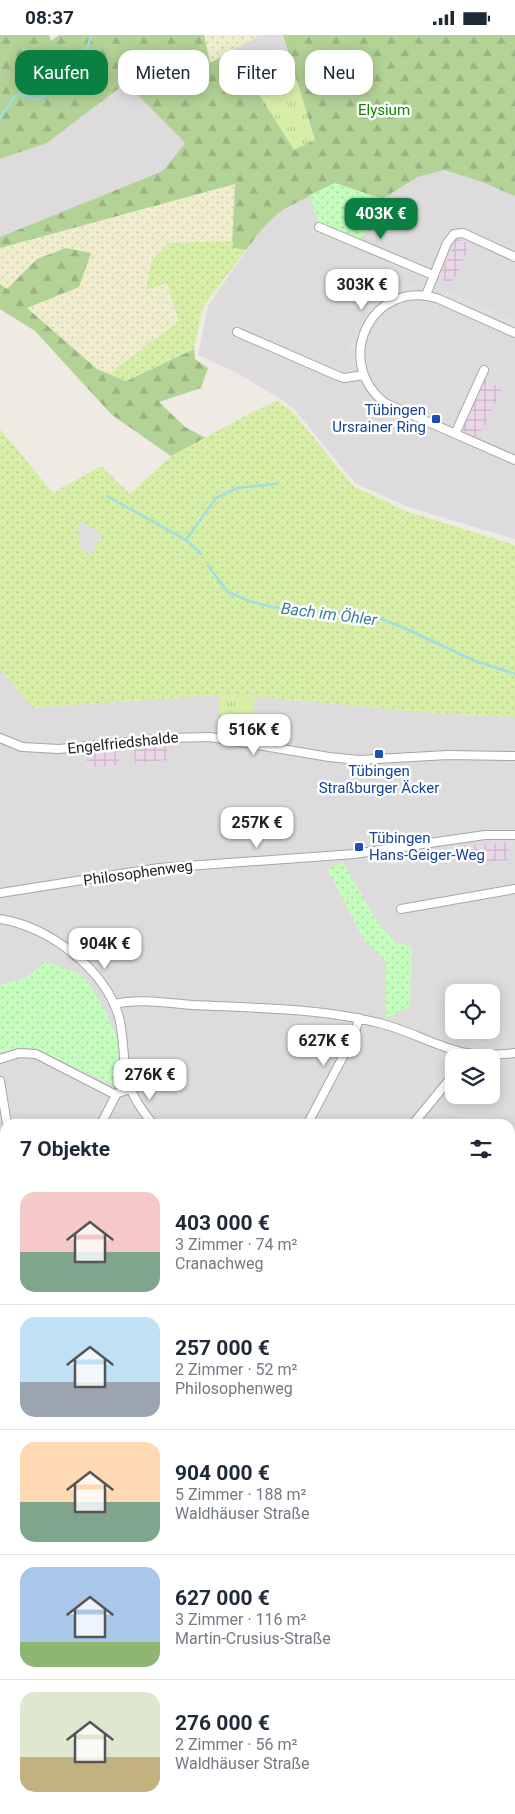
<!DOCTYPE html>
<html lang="de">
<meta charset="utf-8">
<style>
:root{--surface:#fff;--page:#f2f2f3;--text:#1f2937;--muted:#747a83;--line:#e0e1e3;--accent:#0b8043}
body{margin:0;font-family:Roboto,sans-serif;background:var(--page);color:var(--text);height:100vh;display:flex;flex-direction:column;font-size:19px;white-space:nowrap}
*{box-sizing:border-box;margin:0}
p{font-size:16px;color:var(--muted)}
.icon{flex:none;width:28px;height:28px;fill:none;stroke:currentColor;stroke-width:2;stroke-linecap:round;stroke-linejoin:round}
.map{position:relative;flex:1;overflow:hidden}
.side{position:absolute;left:0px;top:1084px;width:515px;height:696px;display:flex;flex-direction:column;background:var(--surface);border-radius:15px 15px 0 0;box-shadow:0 2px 12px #0003}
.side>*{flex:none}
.guide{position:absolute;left:15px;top:15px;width:485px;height:45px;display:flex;gap:10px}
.buttons{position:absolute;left:445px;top:949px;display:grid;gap:10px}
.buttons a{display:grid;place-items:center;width:55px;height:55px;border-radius:10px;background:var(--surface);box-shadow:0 2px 12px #0003;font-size:25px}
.price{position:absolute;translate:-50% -42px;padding:0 11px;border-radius:10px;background:#fff;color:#222;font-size:16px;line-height:32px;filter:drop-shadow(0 1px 2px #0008)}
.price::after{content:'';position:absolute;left:50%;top:30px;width:15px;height:11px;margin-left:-8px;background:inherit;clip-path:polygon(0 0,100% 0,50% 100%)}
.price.active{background:var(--accent);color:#fff}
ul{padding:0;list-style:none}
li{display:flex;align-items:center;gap:15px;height:125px;padding:0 20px}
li+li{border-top:1px solid var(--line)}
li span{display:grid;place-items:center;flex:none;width:140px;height:100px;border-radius:15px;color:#555}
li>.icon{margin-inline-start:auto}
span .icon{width:60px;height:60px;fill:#fffc;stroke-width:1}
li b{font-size:21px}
h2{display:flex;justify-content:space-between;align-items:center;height:60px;padding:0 20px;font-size:21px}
.tag{padding:0 18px;border-radius:15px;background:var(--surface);box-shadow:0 2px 12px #0003;font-size:18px;line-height:45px}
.tag.active{background:var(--accent);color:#fff}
.status{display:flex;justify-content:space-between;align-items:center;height:35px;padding:0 25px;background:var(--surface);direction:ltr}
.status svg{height:14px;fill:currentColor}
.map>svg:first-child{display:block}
.residential{fill:#dddbdc;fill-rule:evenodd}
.commercial{fill:#f2d2d6}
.industrial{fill:url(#industrial-grid)}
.construction{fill:url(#construction-cross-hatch)}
.farmland{fill:url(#farmland-dots)}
.grass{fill:url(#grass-tufts)}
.forest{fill:url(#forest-firs)}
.park{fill:url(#park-dots)}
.garden{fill:url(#garden-dots)}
.parking{fill:#dfdfdf}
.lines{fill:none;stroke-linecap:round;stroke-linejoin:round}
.stream{stroke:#a1dde1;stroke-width:2.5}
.minor-casing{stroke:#a6a6a6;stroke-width:10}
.minor{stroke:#fff;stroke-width:8}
.transit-dot{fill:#1a4fb4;stroke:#fff;stroke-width:2}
.labels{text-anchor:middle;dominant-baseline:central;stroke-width:5;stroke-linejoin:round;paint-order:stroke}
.park-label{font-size:15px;fill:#0f8604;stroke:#fff}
.transit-label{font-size:15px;fill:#164399;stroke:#fff;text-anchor:end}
.street-label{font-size:15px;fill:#1f1f1f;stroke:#fff}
.water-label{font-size:16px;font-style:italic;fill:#3c7d9c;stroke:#fff}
</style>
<div class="status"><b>08:37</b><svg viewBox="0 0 49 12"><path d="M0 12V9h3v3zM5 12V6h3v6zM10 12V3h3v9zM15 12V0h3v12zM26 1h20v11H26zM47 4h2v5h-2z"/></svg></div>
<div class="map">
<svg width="515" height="1779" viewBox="0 0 515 1779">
<defs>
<pattern id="industrial-grid" width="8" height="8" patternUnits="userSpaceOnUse" patternTransform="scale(1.25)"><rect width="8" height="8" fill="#ead5e9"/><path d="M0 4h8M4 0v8" fill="none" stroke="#c8b6c7"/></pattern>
<pattern id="construction-cross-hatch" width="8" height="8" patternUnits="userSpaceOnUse" patternTransform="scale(1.25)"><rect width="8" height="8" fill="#c5c2af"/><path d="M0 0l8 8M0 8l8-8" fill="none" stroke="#a9a696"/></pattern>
<pattern id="farmland-dots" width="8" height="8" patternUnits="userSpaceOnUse" patternTransform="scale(1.25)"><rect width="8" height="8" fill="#f0edce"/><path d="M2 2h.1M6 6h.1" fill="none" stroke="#cdcbb0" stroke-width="1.8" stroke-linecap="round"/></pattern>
<pattern id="grass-tufts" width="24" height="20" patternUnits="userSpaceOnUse" patternTransform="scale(1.25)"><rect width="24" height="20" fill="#d6eea6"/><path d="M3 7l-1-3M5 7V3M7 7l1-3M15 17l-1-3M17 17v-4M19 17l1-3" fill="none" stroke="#b7cc8e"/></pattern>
<pattern id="forest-firs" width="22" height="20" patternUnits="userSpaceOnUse" patternTransform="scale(1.25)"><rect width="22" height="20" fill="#b2d296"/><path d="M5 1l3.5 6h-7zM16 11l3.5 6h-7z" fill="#99b481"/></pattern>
<pattern id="park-dots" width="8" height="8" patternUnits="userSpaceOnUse" patternTransform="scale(1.25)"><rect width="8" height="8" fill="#c4fdbe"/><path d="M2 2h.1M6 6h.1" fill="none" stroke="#a8d8a3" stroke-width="1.8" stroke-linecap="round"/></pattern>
<pattern id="garden-dots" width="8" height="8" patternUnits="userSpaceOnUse" patternTransform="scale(1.25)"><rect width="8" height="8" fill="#d6eea6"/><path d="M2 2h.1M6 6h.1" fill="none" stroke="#b7cc8e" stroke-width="1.8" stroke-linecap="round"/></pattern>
</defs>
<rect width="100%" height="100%" fill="#f0eae4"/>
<path class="residential" d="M257,0H283L290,24L251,46L232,16L257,2Z
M126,48L185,108L163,136L0,202V124L47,108Z
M443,135L482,147L515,161V504L408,472L355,448L294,374L279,363L239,339L198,320L208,271L264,190L276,179L283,174L335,148L382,164L418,142Z
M0,633L32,673L231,659L421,677L515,682V1270L510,1280V1089H5V1291H0V1017L20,1012L35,1013L110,1049L129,1054L47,927L21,945L0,950ZM343,828L378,888L396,908L412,911L386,983V926L364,905ZM454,958H491V995H454ZM454,1022H491V1060H454Z
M515,1653V1779H260L266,1775H510V1654Z
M0,1733L5,1734V1775H138L136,1779H0Z"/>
<path class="commercial" d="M0,1300H5V1628L0,1632Z"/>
<path class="industrial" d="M456,203L470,209L452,249L439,243Z
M483,344L502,354L482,396L480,395L476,402L460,394Z
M166,703L167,725L135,728L134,707Z
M119,716L120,730L87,732L86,719Z
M508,807L509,825L465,828L464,811Z"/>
<path class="construction" d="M510,1333L515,1335V1543L510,1541Z"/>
<path class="farmland" d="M204,0H257V2L210,28Z
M236,149L233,206L169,208L146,255L167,248L179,286L109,339L97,334L26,272L79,252L91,218L37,224L7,255L0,249V213Z"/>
<path class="grass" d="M290,24L315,106L294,115L251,46Z
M231,659L255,662L250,702L219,698V660Z"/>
<path class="forest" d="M0,0H49L51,6L59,0H204L210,28L232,16L294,115L315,105L283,0H515V161L482,147L444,135L418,142L382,164L335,148L284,174C268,185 257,200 246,215L232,213L235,149L0,213V202L163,136L185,108L126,48L47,108L0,124Z
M66,213L91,218L79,252L27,273L97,334L126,346L194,314L195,324L208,333L201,353L159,367L185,392L206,403L171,421L112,380L35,296L0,274V249L7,254L37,224Z
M196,1775H266L260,1779H194Z"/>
<path class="park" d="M335,148L382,164L360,208L319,192L310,160Z
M343,827L378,888L396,908L412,911L410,972L386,983V926L364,905L327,834Z
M47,927L83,940L105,975L124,1020L130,1054L110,1049L35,1013L20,1012L0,1017V950L21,945Z"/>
<path class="garden" d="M233,206V213L246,215L203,272L194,314L126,346L109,339L179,286L167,248L146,255L152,225L169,208Z
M277,366L292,376L353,451L406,476L515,510V682L421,677L231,659L32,673L0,633V394L53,458L101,431L130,459L171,421L247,380Z"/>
<path class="parking" d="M414,248L415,260L372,282L363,275L369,268L392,254Z
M443,253L515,285V298L439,264Z
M356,289L366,292L361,331H351L350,310Z
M401,376L429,388L425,399L397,387Z
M81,486L102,499L91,521L79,511L80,500L77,493Z
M411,818L412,828L386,832L384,821Z"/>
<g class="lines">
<path class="stream" d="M0,83L15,61L19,59L37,65C53,57 72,46 81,30C86,22 88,9 91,0
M107,461L186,505L201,519
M186,505L216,463L237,453L277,449
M208,531L228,557L249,566L272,572L374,581L404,593L475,626L515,639"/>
<defs>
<path id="minor" d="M319,192L433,240
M426,260L447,208L454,199L463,198L515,222
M237,297L338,341L344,343L364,340
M515,298L439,264C373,242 331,325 385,368L515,425
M455,399L484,335
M0,703L22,712L59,714L166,703L210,702L329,722L359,725L448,720L515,721
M0,858L159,833L354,819L485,800H515
M401,874L515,854
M0,884C49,892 104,933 119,982C123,998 123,1015 125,1031C127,1054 139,1072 153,1089
M114,969C139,963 167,968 193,970C255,973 319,973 379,988C409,995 436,1012 466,1018C482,1021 499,1020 515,1018
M0,1024L19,1018L36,1019L116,1060
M0,1046L7,1089
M308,1088L354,1001L359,983
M101,1089L116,1060L118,1058L130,1054
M413,1089L454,1039
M514,1136L515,1117
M0,1140L5,1120
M510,1229L515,1230
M0,1302H5
M510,1325L515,1329
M510,1405L515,1395
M0,1547L5,1553
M510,1613L515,1612
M510,1625L515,1624
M510,1736L515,1735
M168,1779L170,1775
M186,1779L187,1775
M364,1779L366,1775"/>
</defs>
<use href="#minor" class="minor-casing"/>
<use href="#minor" class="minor"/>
</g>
<g class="transit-dot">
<rect x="431" y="379" width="10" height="10" rx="2.5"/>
<rect x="374" y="714" width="10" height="10" rx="2.5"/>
<rect x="354" y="807" width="10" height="10" rx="2.5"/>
</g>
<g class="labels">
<g class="park-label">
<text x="384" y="75">Elysium</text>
</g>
<g class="transit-label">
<text x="426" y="375">Tübingen<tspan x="426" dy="17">Ursrainer Ring</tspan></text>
<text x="379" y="736" text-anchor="middle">Tübingen<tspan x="379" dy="17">Straßburger Äcker</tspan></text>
<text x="369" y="803" text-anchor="start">Tübingen<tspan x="369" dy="17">Hans-Geiger-Weg</tspan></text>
</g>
<g class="street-label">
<text transform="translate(123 708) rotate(-6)">Engelfriedshalde</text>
<text transform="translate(138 838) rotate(-8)">Philosophenweg</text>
</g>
<g class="water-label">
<text transform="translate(329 579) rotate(7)">Bach im Öhler</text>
</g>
</g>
</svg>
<div class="buttons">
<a><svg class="icon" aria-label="locate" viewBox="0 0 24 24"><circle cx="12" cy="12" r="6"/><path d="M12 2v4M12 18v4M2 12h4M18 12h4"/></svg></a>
<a><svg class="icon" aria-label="layers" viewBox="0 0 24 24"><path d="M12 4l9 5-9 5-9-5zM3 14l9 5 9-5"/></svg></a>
</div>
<b class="price active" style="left:381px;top:205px">403K €</b>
<b class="price" style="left:362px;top:276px">303K €</b>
<b class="price" style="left:254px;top:721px">516K €</b>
<b class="price" style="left:257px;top:814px">257K €</b>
<b class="price" style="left:105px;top:935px">904K €</b>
<b class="price" style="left:324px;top:1032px">627K €</b>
<b class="price" style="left:150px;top:1066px">276K €</b>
<div class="guide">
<a class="tag active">Kaufen</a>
<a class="tag">Mieten</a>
<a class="tag">Filter</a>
<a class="tag">Neu</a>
</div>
<section class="side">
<h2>7 Objekte<svg class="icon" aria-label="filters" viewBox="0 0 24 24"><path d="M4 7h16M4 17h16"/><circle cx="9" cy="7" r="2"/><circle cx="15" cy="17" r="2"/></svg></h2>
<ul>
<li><span style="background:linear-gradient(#f6c9c9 60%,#7fa58c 0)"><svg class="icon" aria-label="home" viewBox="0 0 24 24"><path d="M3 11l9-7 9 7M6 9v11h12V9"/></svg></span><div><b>403 000 €</b><p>3 Zimmer · 74 m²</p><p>Cranachweg</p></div></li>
<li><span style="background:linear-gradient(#bfe0f5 65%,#9aa5b1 0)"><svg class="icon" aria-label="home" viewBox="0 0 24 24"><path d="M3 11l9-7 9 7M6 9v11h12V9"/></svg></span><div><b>257 000 €</b><p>2 Zimmer · 52 m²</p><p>Philosophenweg</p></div></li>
<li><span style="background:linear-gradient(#ffd9b3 60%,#7fa58c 0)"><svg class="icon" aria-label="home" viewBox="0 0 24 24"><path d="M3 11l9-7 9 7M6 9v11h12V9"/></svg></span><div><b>904 000 €</b><p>5 Zimmer · 188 m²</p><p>Waldhäuser Straße</p></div></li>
<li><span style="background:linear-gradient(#a9c7e8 75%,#8fb573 0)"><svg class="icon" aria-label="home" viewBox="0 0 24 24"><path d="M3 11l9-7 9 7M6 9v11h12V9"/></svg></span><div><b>627 000 €</b><p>3 Zimmer · 116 m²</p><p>Martin-Crusius-Straße</p></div></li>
<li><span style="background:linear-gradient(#dfe7d0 65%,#c2b280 0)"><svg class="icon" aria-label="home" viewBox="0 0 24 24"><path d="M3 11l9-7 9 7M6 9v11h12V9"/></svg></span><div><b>276 000 €</b><p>2 Zimmer · 56 m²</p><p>Waldhäuser Straße</p></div></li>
</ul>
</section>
</div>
